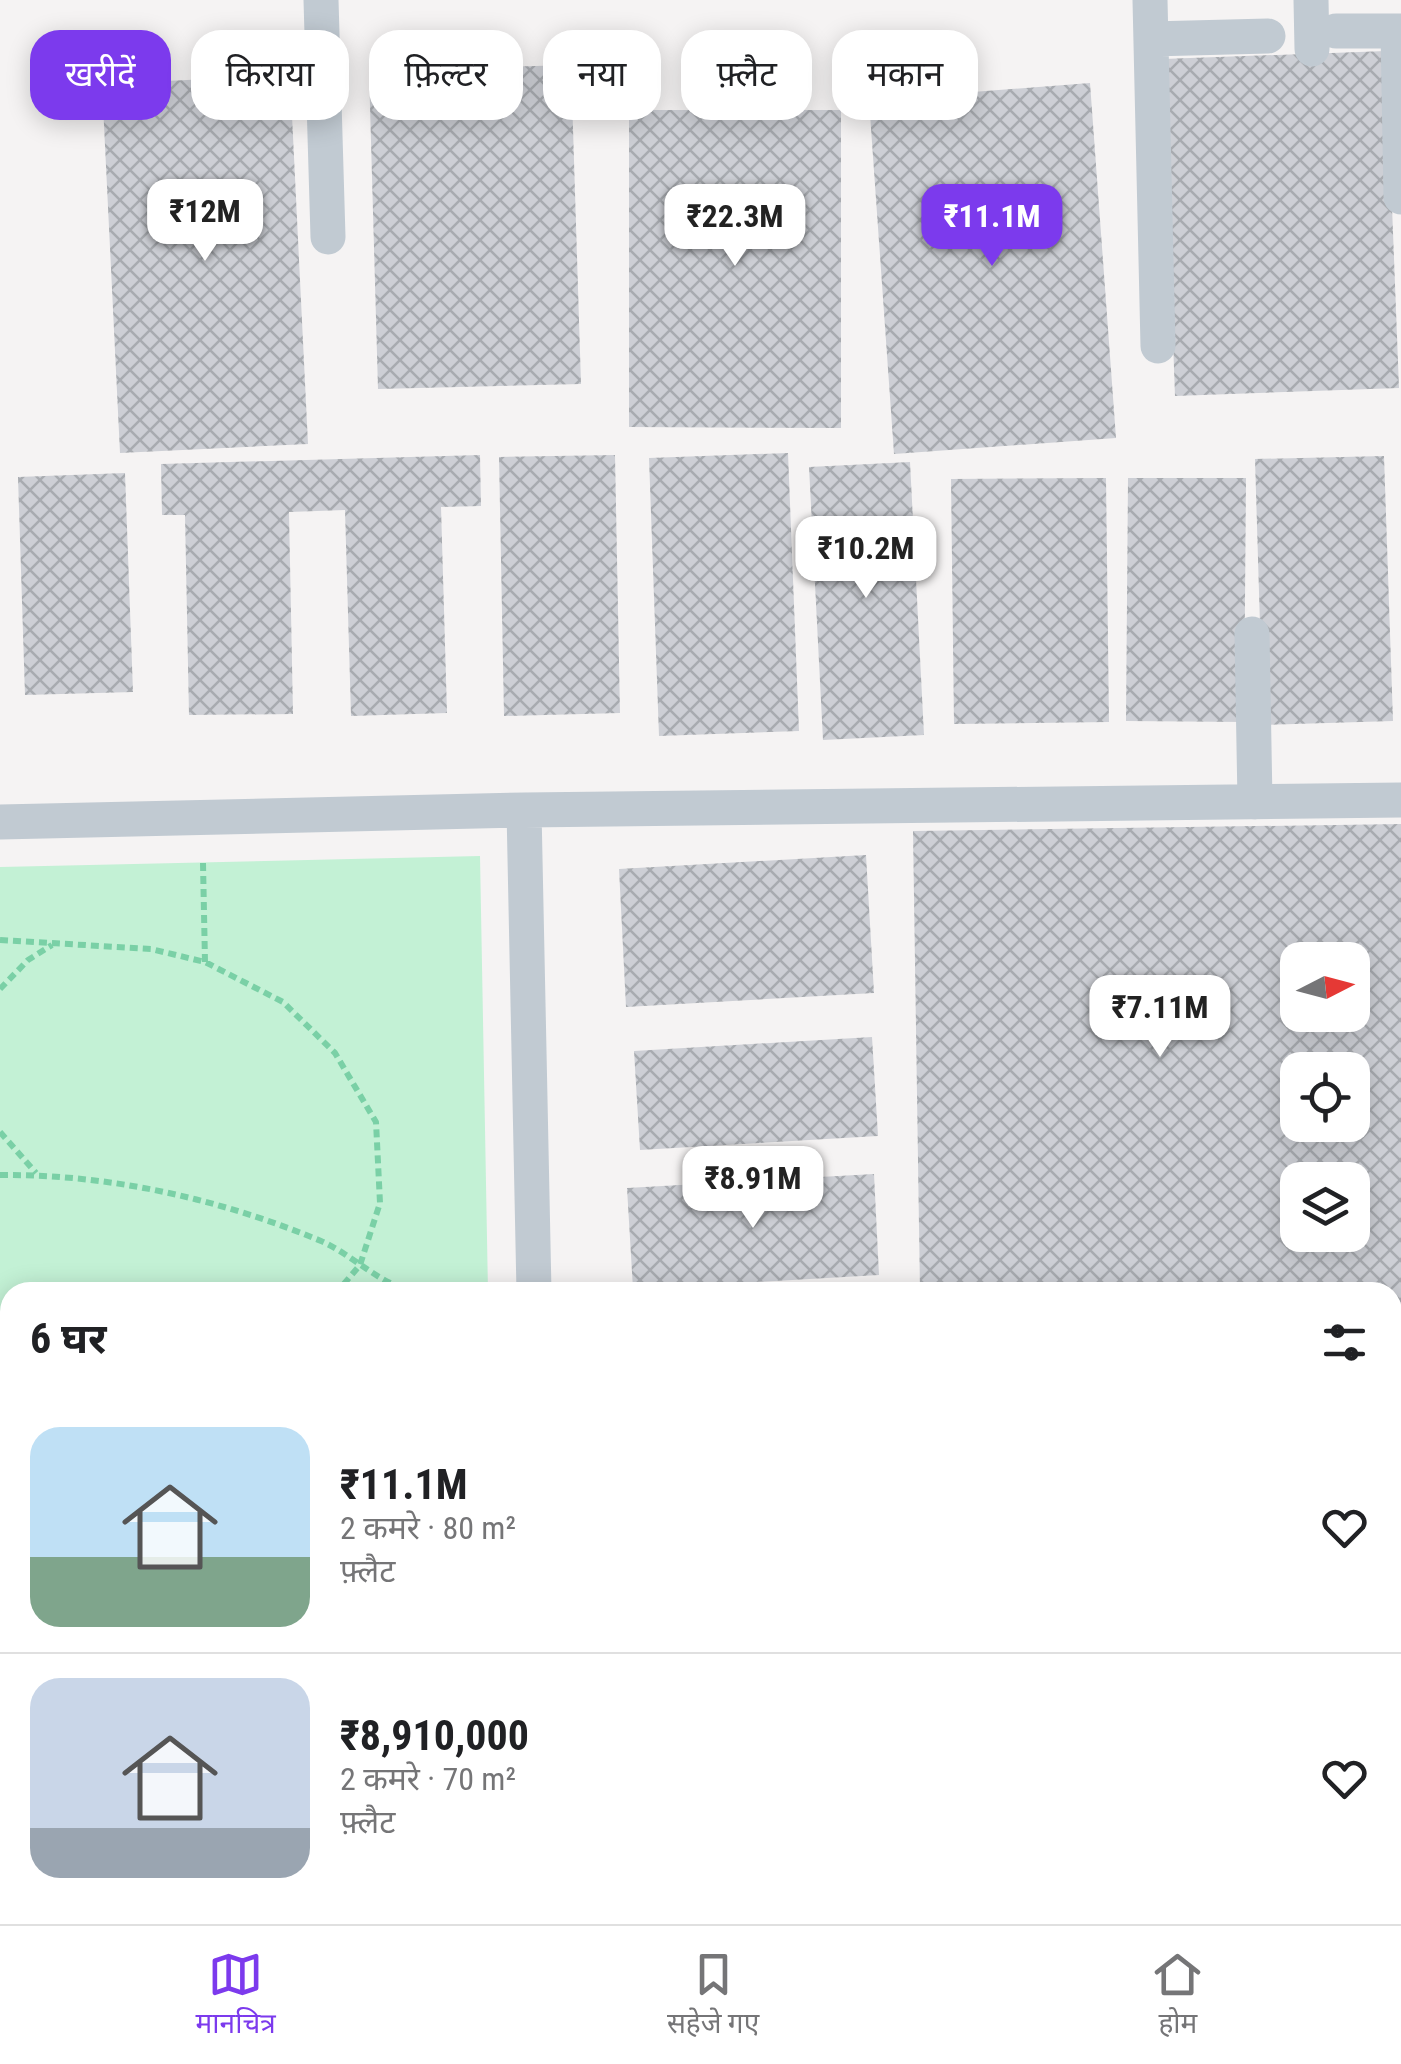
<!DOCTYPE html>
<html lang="hi">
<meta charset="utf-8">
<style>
:root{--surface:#fff;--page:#f2f2f2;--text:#202124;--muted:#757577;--line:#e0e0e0;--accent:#7c3aed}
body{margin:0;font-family:"Roboto Condensed","Noto Sans Devanagari",sans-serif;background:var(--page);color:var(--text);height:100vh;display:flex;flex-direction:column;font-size:38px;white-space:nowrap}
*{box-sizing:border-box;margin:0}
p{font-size:32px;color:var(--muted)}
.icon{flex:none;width:55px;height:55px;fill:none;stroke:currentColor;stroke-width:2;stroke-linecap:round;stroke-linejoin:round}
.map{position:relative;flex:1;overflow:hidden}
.sheet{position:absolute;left:0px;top:1282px;width:1402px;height:642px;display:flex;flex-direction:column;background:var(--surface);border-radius:30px 30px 0 0;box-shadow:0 5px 25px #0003}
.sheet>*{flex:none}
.guide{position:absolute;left:30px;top:30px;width:1342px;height:90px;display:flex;gap:20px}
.needle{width:65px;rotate:84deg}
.tools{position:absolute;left:1280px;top:942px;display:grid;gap:20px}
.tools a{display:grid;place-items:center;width:90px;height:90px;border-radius:20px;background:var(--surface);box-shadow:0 5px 25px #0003;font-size:50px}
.price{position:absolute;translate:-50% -85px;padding:0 22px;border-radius:20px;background:#fff;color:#222;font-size:32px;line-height:65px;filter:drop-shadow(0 2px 5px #0008)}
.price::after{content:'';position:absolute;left:50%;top:60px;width:30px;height:22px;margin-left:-15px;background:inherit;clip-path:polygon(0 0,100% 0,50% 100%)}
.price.selected{background:var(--accent);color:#fff}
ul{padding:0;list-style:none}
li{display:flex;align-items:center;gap:30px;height:250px;padding:0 30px}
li+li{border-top:2px solid var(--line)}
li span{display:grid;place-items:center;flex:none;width:280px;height:200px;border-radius:30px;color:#555}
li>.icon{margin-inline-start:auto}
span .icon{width:120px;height:120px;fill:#fffc;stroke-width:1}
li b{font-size:42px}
h2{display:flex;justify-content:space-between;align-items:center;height:120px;padding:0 30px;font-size:42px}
.pill{padding:0 35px;border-radius:30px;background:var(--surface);box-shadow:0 5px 25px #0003;font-size:35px;line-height:90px}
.pill.selected{background:var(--accent);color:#fff}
.menu{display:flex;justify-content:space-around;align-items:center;height:140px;border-top:2px solid var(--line);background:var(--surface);font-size:28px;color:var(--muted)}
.menu a{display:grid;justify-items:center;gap:5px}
.menu .selected{color:var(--accent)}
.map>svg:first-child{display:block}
.green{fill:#c3f1d5}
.building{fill:url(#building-cross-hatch);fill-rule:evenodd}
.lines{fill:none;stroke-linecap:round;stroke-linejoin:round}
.path{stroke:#7ad0a6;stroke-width:6;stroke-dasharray:8 5;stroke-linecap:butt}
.minor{stroke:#c1cad2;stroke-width:35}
</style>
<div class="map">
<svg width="1401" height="1924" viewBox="0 0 1401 1924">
<defs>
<pattern id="building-cross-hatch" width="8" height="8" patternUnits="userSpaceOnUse" patternTransform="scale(2.5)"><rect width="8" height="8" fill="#cdcfd5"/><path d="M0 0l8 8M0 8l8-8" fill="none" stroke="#a8abb0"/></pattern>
</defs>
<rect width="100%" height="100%" fill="#f5f3f3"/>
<path class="green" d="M480,856L488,1292H10V1441H0V867Z"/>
<path class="building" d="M1386,51L1399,388L1175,396L1163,59Z
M571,65L581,384L378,389L369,71Z
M290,75L308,444L120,453L102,84Z
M1090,83L1116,438L894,454L869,100Z
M629,110H841V428L629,427Z
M788,453L799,731L659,736L649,458Z
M480,455L481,506L441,507L447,713L351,716L345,510L289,512L293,714L189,715L185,515H162L161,464Z
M615,455L620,713L504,716L499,457Z
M1384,456L1393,721L1263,725L1255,459Z
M910,462L924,735L823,740L809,467Z
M125,473L133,692L25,695L18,477Z
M1106,478L1109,722L954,724L951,479Z
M1128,478H1246L1244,722L1126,721Z
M1401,824V1369H1392V1292H920L913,831ZM1298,960H1352V1015H1298ZM1298,1070H1352V1125H1298ZM1298,1180H1352V1235H1298Z
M866,855L874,993L626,1007L619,869Z
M872,1037L878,1136L640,1150L634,1051Z
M874,1174L879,1275L633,1289L627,1188Z
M15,1915H53V1924H15Z
M98,1915H136V1924H99Z
M664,1915H878V1924H665Z
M950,1915H1352V1924H950Z"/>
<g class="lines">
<path class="path" d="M203,863L205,962
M0,940L151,949L205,962L283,1002L335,1053L376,1122L380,1203L360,1265L337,1292
M0,989L28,960L52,945
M0,1132L36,1173
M0,1175C109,1174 220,1199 321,1241C351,1254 376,1281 408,1290C430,1296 455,1288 477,1292
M0,1420H10"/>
<path class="minor" d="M321,0L328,237
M1150,0L1158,346
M1311,0L1312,49
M1336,31H1401
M1398,31L1401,197
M1151,39L1268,36
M1252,634L1255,802
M524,810L534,1292
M0,822L524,810L1401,800
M1392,1606H1401
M0,1767H10
M546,1915L547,1924"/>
</g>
</svg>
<div class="tools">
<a><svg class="needle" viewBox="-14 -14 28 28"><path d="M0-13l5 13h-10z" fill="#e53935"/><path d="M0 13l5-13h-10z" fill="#757577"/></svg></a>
<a><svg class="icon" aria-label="locate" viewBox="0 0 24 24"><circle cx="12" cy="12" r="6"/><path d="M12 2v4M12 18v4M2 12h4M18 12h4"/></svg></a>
<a><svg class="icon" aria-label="layers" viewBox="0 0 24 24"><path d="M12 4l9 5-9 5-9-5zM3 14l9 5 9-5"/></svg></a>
</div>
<b class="price" style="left:205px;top:264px">₹12M</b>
<b class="price" style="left:735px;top:269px">₹22.3M</b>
<b class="price selected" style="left:992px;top:269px">₹11.1M</b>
<b class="price" style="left:866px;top:601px">₹10.2M</b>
<b class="price" style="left:1160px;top:1060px">₹7.11M</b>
<b class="price" style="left:753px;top:1231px">₹8.91M</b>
<div class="guide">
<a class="pill selected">खरीदें</a>
<a class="pill">किराया</a>
<a class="pill">फ़िल्टर</a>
<a class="pill">नया</a>
<a class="pill">फ़्लैट</a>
<a class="pill">मकान</a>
</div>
<section class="sheet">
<h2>6 घर<svg class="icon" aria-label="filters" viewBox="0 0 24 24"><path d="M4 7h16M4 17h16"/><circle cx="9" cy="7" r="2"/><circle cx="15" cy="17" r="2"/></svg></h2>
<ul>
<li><span style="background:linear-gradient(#bfe0f5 65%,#7fa58c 0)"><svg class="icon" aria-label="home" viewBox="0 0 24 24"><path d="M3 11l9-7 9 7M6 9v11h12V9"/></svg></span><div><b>₹11.1M</b><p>2 कमरे · 80 m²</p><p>फ़्लैट</p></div><svg class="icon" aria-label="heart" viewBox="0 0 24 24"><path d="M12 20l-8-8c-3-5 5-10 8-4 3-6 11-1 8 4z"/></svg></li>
<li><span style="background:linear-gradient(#c9d6e8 75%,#9aa5b1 0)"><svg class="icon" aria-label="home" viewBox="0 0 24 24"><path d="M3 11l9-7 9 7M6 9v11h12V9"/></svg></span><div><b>₹8,910,000</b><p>2 कमरे · 70 m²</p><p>फ़्लैट</p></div><svg class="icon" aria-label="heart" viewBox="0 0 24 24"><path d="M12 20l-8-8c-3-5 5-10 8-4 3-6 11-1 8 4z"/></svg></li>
</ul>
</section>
</div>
<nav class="menu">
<a class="selected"><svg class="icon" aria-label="map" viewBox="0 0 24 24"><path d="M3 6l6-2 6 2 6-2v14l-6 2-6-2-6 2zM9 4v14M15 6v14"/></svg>मानचित्र</a>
<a><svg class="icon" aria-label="saved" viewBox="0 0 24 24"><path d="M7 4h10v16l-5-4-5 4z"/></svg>सहेजे गए</a>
<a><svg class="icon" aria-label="home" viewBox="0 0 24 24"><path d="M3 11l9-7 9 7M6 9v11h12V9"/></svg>होम</a>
</nav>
